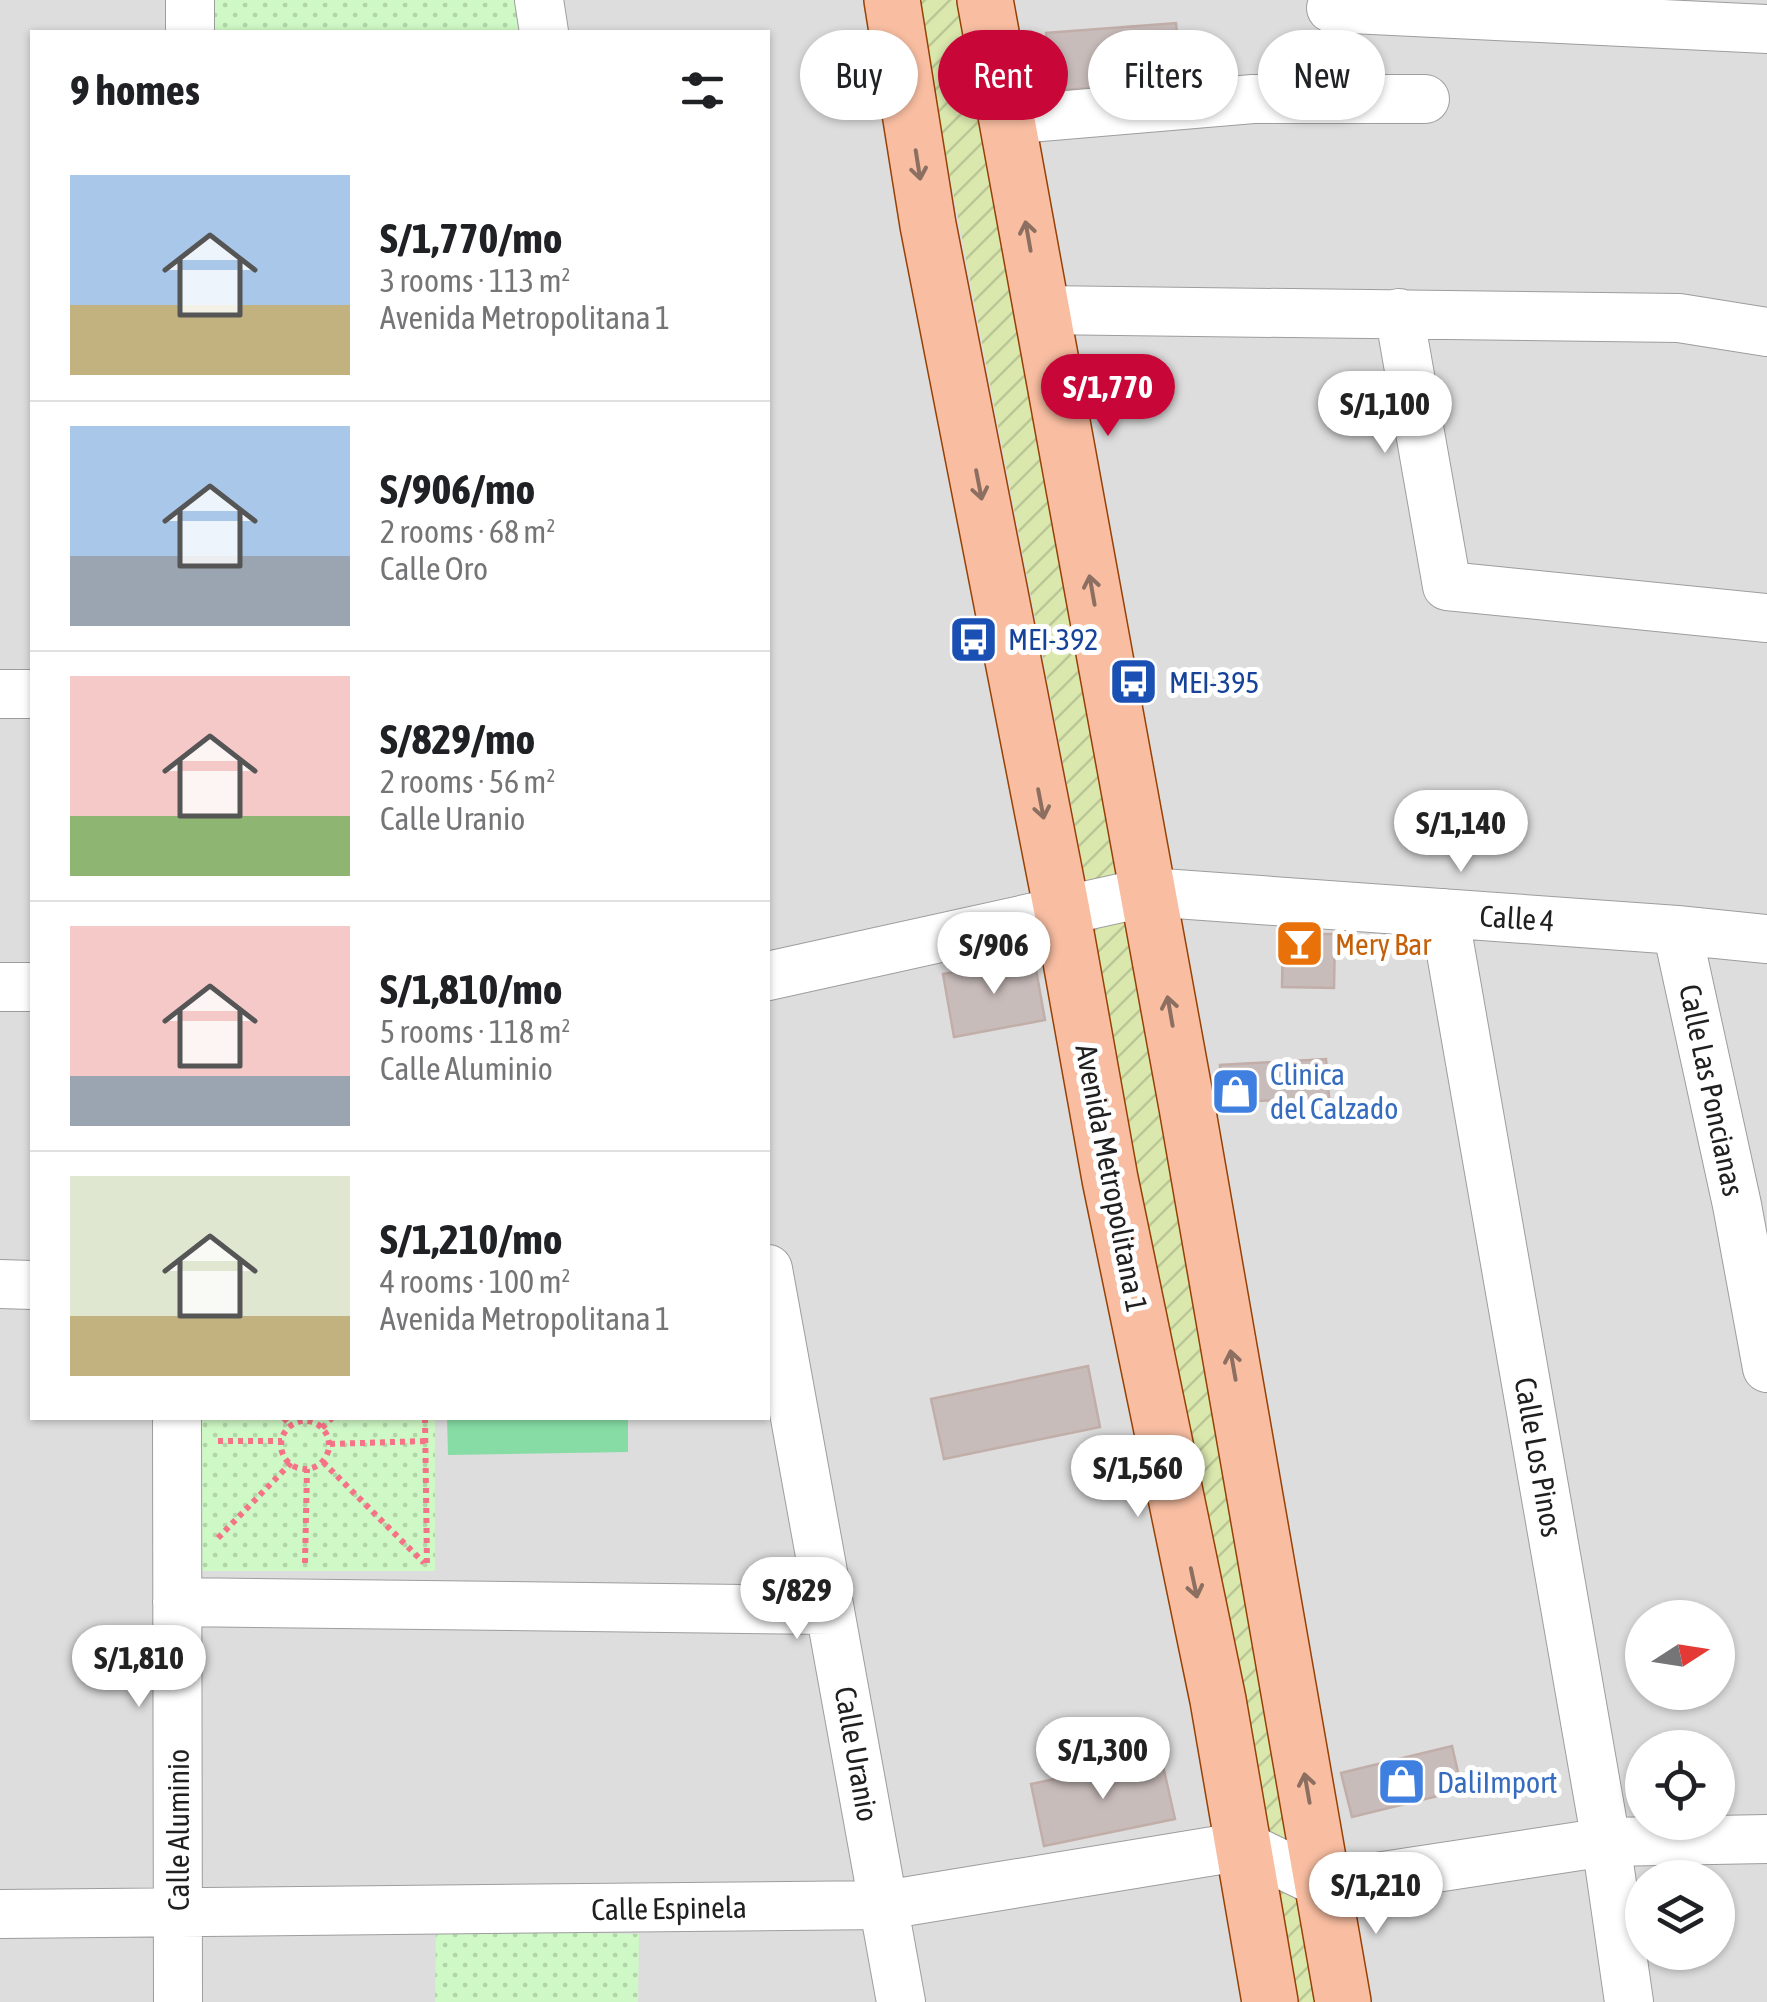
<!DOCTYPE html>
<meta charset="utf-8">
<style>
:root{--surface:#fff;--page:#f2f2f2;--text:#202124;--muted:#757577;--line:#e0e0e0;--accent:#c90638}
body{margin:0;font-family:"Asap Condensed",sans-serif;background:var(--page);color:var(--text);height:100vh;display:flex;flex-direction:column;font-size:38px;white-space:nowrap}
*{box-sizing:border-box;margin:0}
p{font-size:32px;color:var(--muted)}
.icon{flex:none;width:55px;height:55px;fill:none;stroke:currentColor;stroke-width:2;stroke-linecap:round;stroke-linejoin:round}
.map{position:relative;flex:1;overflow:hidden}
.sheet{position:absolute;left:30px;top:30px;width:740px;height:1390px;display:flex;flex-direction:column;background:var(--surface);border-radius:0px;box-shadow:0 2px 8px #0004}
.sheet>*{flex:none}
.top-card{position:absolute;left:800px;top:30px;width:815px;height:90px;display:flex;gap:20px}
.needle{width:65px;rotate:78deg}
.fabs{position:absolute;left:1625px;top:1600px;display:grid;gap:20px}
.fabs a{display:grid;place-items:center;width:110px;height:110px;border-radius:50%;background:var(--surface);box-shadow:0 2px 8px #0004;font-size:50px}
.price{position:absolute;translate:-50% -85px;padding:0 22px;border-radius:35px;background:#fff;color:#222;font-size:32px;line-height:65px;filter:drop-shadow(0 2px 5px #0008)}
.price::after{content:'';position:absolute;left:50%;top:60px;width:30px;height:22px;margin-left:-15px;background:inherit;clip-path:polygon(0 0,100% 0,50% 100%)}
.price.active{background:var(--accent);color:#fff}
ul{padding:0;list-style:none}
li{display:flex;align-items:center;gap:30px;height:250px;padding:0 40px}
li+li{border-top:2px solid var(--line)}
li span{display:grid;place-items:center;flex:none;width:280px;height:200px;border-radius:0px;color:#555}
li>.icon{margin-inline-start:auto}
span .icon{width:120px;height:120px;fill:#fffc;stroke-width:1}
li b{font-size:42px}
h2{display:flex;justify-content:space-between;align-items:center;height:120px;padding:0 40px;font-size:42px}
.chip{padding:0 35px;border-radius:45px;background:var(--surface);box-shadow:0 2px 8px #0004;font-size:35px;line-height:90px}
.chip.active{background:var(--accent);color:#fff}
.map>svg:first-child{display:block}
.residential{fill:#dedddd;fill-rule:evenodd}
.park{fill:url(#park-dots)}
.garden{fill:url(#garden-furrows)}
.pitch{fill:#87dca6}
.building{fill:#c8bcba;stroke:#c1aea9;stroke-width:2.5}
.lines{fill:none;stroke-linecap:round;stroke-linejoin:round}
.minor-casing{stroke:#9d9d9d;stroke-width:50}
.major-casing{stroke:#974105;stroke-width:58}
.path{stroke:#f67286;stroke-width:6;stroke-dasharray:5 5;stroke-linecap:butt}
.minor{stroke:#fff;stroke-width:48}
.major{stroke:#f9bea2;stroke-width:55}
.oneway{stroke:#8c6f61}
.labels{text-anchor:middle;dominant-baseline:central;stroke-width:10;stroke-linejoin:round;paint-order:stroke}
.transit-label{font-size:30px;fill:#164399;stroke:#fff;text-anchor:start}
.street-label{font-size:30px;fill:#202020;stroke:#fff}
.food-label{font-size:30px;fill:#c56008;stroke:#fff;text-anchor:start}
.shop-label{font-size:30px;fill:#366cbe;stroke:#fff;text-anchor:start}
</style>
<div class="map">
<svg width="1767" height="2002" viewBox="0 0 1767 2002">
<defs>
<pattern id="park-dots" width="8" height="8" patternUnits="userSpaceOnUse" patternTransform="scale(2.5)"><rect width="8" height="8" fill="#cef8c5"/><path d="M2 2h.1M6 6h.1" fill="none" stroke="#b1d4a9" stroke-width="1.8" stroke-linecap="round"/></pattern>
<pattern id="garden-furrows" width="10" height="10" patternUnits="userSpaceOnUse" patternTransform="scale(2.5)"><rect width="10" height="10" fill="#dae8ae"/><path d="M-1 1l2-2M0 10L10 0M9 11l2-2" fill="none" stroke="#bbc795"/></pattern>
</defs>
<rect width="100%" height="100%" fill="#f0eae6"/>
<path class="residential" d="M0,0H1767V2002H0ZM32,32H768V1418H32ZM1642,1618H1718V1692H1642ZM1642,1748H1718V1822H1642ZM1642,1878H1718V1952H1642Z"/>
<path class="park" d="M206,0H520L526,32H205Z
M189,1418H435V1571H189Z
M436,1930L639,1934L638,2002H435Z"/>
<path class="garden" d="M916,0H969L1129,872L1086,882Z
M1134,917L1297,1846L1262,1828L1089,929Z
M1267,1882L1311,1898L1326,2002H1285Z"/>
<path class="pitch" d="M447,1418H628V1452L448,1455Z"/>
<path class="building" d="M1176,23L1181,81L1050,91L1046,33Z
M1283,934H1335L1334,988L1282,987Z
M1034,958L1045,1020L954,1037L943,974Z
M1326,1059L1329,1097L1222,1103L1220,1065Z
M1088,1366L1100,1427L944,1459L931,1399Z
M1452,1746L1462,1790L1352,1817L1341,1773Z
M1161,1757L1175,1819L1044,1846L1031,1784Z"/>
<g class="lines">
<defs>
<path id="minor" d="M539,0L544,32
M1331,8L1767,29
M190,32V0
M1007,120L1253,99H1425
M1041,310L1679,318L1767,332
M1399,313L1447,586L1767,618
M0,694H32
M1444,913L1606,1842L1629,2002
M1677,930L1737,1205L1767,1368
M768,976L1148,892L1677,930L1767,939
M0,987H32
M768,1269L901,2002
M0,1284L32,1285
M177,1418L178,2002
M177,1602L830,1610
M0,1914L885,1905L1244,1846L1324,1885L1606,1842L1767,1839"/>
<path id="major" d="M892,0L928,225L1062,911L1110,1179L1218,1700L1270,2002
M985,0L1187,1107L1343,2002"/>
</defs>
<use href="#minor" class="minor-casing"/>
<use href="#major" class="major-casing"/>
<path class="path" d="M284,1418L291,1426
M425,1418L427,1566
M281 1445a24 24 0 1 1 48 0a24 24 0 1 1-48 0Z
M322,1428L332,1418
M218,1441H282
M330,1444L425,1441
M323,1462L424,1563
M218,1538L291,1463
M305,1563L307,1469"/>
<use href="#minor" class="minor"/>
<use href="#major" class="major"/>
</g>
<defs><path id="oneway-shaft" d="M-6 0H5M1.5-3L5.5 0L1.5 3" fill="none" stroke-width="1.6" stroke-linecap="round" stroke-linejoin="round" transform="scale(2.5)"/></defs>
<g class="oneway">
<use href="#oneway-shaft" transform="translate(918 165) rotate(81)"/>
<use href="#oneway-shaft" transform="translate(1028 236) rotate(-100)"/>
<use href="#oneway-shaft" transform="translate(979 485) rotate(79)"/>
<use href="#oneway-shaft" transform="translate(1092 590) rotate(-100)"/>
<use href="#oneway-shaft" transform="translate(1041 804) rotate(79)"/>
<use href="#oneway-shaft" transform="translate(1170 1011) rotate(-100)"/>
<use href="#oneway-shaft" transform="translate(1233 1365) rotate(-100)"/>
<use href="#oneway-shaft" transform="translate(1194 1583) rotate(78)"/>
<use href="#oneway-shaft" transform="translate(1307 1788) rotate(-100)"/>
</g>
<defs>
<symbol id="bus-square" viewBox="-11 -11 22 22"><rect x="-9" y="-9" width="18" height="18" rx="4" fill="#1a4fb4" stroke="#fff"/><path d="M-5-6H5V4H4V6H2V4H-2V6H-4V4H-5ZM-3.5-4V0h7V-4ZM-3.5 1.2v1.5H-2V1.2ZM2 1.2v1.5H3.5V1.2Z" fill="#fff"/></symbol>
<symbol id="bar-square" viewBox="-11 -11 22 22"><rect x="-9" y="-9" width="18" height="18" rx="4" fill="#e8710a" stroke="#fff"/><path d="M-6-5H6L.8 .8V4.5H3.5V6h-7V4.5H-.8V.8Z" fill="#fff"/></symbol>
<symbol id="shop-square" viewBox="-11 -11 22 22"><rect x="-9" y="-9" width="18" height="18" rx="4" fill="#3f7fe0" stroke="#fff"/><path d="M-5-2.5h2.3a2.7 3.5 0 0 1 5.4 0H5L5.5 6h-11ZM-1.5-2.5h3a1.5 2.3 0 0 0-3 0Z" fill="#fff"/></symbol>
</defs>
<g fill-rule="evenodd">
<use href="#bus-square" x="946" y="612" width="55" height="55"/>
<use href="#bus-square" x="1106" y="654" width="55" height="55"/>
<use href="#bar-square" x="1272" y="916" width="55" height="55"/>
<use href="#shop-square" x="1208" y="1064" width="55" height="55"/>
<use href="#shop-square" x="1374" y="1754" width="55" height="55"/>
</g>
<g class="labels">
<g class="transit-label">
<text x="1008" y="639">MEI-392</text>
<text x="1169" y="682">MEI-395</text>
</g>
<g class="street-label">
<text transform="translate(1517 918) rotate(4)">Calle 4</text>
<text transform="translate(1712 1090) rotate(78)">Calle Las Poncianas</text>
<text transform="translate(1112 1178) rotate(79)">Avenida Metropolitana 1</text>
<text transform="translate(1539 1457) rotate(80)">Calle Los Pinos</text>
<text transform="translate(857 1754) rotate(80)">Calle Uranio</text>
<text transform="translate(178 1830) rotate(-90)">Calle Aluminio</text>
<text transform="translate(669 1908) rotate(-1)">Calle Espinela</text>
</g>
<g class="food-label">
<text x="1335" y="944">Mery Bar</text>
</g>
<g class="shop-label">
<text x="1270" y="1074">Clinica<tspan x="1270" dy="34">del Calzado</tspan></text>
<text x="1437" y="1782">DaliImport</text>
</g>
</g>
</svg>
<div class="fabs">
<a><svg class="needle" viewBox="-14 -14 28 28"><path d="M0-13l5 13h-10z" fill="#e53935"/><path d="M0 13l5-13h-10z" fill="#757577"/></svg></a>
<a><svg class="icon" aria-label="locate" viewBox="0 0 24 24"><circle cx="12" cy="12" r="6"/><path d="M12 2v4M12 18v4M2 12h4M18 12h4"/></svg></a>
<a><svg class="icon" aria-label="layers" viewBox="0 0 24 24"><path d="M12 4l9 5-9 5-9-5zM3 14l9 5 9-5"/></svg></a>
</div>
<b class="price active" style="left:1108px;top:439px">S/1,770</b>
<b class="price" style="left:1385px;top:456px">S/1,100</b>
<b class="price" style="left:1461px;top:875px">S/1,140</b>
<b class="price" style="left:994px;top:997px">S/906</b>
<b class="price" style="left:1138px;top:1520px">S/1,560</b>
<b class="price" style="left:797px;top:1642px">S/829</b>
<b class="price" style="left:139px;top:1710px">S/1,810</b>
<b class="price" style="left:1103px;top:1802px">S/1,300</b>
<b class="price" style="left:1376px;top:1937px">S/1,210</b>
<div class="top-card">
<a class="chip">Buy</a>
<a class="chip active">Rent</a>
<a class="chip">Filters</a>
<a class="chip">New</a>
</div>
<section class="sheet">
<h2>9 homes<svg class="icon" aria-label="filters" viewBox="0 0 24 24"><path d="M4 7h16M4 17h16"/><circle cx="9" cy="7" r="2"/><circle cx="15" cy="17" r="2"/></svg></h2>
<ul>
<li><span style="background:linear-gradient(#a9c7e8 65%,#c2b280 0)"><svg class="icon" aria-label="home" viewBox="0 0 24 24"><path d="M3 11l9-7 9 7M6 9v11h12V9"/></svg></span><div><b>S/1,770/mo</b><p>3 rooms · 113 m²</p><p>Avenida Metropolitana 1</p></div></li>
<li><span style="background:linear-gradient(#a9c7e8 65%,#9aa5b1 0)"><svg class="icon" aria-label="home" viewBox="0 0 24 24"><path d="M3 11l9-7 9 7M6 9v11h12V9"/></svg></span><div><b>S/906/mo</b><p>2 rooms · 68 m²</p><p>Calle Oro</p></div></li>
<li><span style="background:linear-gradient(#f6c9c9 70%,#8fb573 0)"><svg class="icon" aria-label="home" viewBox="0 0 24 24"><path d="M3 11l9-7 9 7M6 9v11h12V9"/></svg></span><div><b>S/829/mo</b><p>2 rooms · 56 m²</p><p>Calle Uranio</p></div></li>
<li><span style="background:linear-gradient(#f6c9c9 75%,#9aa5b1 0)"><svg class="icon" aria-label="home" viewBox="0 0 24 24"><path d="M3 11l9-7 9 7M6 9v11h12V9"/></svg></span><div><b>S/1,810/mo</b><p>5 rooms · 118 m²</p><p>Calle Aluminio</p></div></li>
<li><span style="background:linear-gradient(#dfe7d0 70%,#c2b280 0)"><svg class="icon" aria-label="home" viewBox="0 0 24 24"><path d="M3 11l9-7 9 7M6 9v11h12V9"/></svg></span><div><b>S/1,210/mo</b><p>4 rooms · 100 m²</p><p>Avenida Metropolitana 1</p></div></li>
</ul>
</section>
</div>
